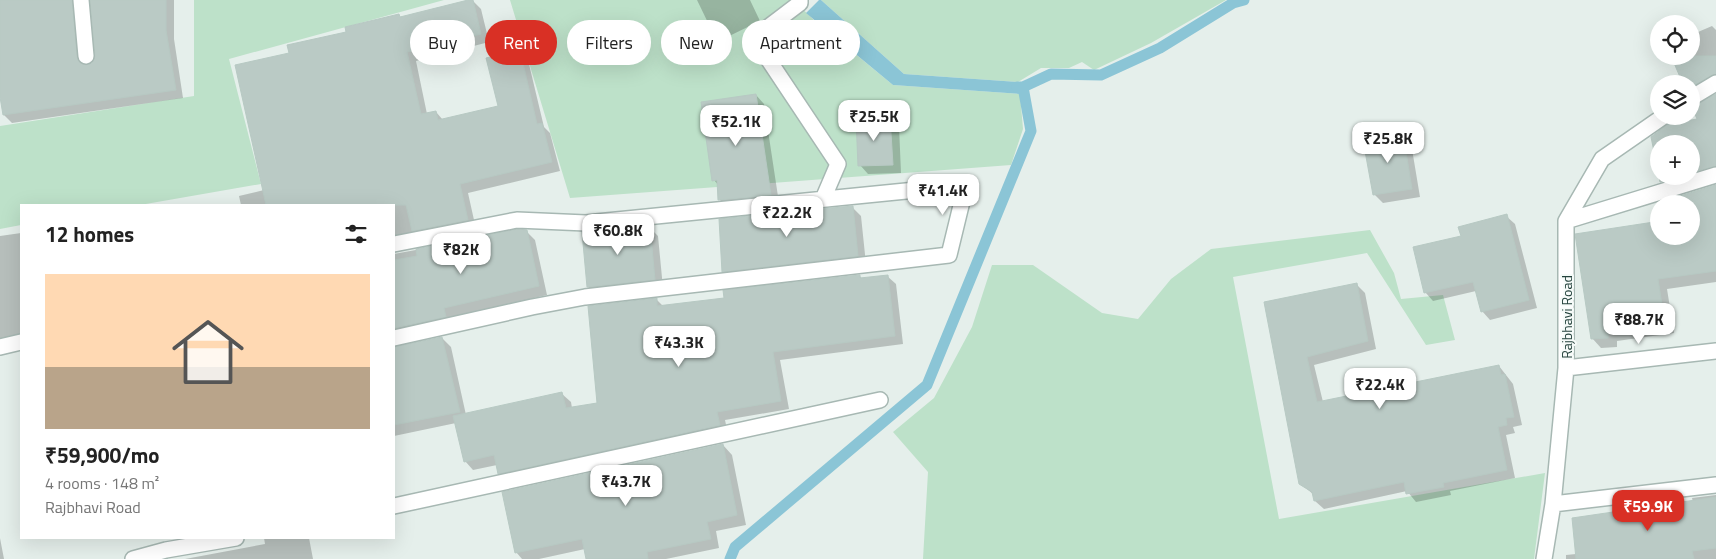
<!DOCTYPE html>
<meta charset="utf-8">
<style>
:root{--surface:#fff;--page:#f6f6f6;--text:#222;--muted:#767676;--line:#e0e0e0;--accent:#d93025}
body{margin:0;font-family:"Titillium Web",sans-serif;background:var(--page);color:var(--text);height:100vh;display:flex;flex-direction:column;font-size:19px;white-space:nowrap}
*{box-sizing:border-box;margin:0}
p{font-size:16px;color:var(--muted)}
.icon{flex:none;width:28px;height:28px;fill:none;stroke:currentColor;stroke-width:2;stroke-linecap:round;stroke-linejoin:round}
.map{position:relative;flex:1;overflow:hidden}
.details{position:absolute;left:20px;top:204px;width:375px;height:335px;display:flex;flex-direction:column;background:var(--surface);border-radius:0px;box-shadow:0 5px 20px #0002}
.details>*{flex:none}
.guide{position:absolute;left:410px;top:20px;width:475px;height:45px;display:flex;gap:10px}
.fabs{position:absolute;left:1650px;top:15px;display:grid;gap:10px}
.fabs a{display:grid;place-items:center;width:50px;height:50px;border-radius:50%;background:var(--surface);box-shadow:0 5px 20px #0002;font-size:25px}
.price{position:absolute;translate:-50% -42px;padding:0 11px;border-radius:10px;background:#fff;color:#222;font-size:16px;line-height:32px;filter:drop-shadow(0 1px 2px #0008)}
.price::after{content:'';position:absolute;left:50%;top:30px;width:15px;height:11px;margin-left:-8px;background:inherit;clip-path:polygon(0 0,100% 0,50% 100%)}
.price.selected{background:var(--accent);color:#fff}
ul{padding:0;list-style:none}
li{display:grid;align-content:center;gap:10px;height:265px;padding:0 25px}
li+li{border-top:1px solid var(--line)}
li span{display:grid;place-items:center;height:155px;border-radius:0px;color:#555}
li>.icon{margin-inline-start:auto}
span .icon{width:90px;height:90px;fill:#fffc;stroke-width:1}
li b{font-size:21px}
h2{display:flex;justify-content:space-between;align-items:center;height:60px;padding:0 25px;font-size:21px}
.pill{padding:0 18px;border-radius:22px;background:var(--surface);box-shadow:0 5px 20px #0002;font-size:18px;line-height:45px}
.pill.selected{background:var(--accent);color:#fff}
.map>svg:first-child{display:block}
.green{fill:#bde1c9}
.water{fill:#8bc5d6}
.shadow{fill:#0003}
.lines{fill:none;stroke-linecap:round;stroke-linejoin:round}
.stream{stroke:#8bc5d6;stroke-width:11}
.building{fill:#bacac5;stroke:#b7c9c3}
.minor-casing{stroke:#a7b8b3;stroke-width:18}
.minor{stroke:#fff;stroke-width:15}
.labels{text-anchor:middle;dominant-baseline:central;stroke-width:4;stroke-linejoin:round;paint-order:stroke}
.street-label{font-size:14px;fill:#23423c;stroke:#f6fbf9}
</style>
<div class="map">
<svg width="1716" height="559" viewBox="0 0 1716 559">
<rect width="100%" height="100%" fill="#e5efeb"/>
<path class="green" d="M194,0H444L229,59L261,184L140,205H21V225L0,229V126L194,96Z
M510,0H793L814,20L893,85L1020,94L1023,129L1011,165L570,198Z
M821,0H1226L1151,43L1094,70L1082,62L1069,68H1041L1018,82L904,74Z
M1370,230L1394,273L1401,299L1443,295L1455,340L1426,345L1367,253L1233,277L1279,519L1545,473L1534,559H923L928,472L893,432L934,398L972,327L992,265H1033L1102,313L1138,319L1171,279L1211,249Z"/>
<path class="water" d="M819,0H821L904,74L1018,82L1020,94L893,85L806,13Z"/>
<path class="shadow" d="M0,0H86L79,10L84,65H92L95,61L92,0H174V39L183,98L12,123L4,115L0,88Z
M472,0L481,9L489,42L416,61L427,114L436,112L443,120L500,107L519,51L528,60L544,127L550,133L560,171L468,193L476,229L394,249V205H241L239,196L264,190L290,54L348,33Z
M697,0H750L760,21L721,40L712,31Z
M1712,26L1716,30V82L1691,95V35Z
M756,95L764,104L779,203L728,208L720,200L719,186L714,180Z
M890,118L899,126L901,173L868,174L860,165Z
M1402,134L1411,143L1420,197L1383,203L1374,194Z
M1716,196V282L1667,289L1674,333L1617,341V347L1601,348L1592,338L1659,236H1691Z
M852,207L861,216L866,264L732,280L724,271Z
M1506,216L1515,224L1537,308L1490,320L1482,311L1476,291L1433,301L1425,292Z
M649,227L658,236L663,288L597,295L588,287Z
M518,231H526L535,240L547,295L452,317L454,325L394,344V254Z
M21,233V337L0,341V236Z
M860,276L862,279L887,276L896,284L903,344L780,360L789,409L725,420L728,434L508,482L499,473L497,465L473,470L465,461L456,423L394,436V348L442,338L451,347L466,415L562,394L571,402L572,408L599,404L656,299L663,306L725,299Z
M1357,285L1365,293L1376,349L1314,365L1323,402L1499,366L1513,384L1522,425L1513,427L1515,433L1506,435L1515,478L1450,491L1451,495L1416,502L1407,491L1324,509L1315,501L1314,495L1300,483L1265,303Z
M723,445L732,455L746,525L716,531L719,548L666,559H587L585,549L539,559H522L516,552Z
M1716,495V559H1566V555L1576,554L1693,502L1692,498Z
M0,538L4,559H0Z
M264,538H309L313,559H185L265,544Z"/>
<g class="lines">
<path class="stream" d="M1017,87H1023L1051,74L1101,75L1160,48L1233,3L1244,0
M730,559L735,547L927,385L1031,131L1023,87"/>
</g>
<path class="building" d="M0,0H72L77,57L79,62L86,65L92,63L95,56L90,0H166V30L176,90L3,115L0,97Z
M468,0H473L481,34L407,52L421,114L436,111L438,120L498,106L486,58L520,50L537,124L542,123L552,162L460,184L468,220L412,231L406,205H266L235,65L289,53L287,45L346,32L345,27L399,14L400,17Z
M1671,56H1716V74L1691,87V84H1683Z
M756,94L771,195L718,200L717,180L712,181L701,102Z
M1716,94V166L1691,173V144H1659V176L1651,137L1668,124L1697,119L1692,107Z
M890,117L893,165L858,166L856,118Z
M1403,133L1412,189L1373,195L1363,140Z
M1659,176H1680L1660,182Z
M1716,185V271L1658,279L1665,324L1608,332V338L1591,339L1575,234L1654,222L1653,217L1659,216V236H1691V204H1664V201Z
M853,206L858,256L722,272L719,219Z
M1507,214L1529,300L1481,312L1473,282L1424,293L1413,247L1461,236L1458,227Z
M650,226L655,280L587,287L582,232Z
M518,229L527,230L539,286L444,308L446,317L394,328V260L417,256L416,249Z
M860,275V278L888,275L895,336L773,352L781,401L717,412L720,425L498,474L494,455L464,462L453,416L562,392L566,408L597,403L588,306L657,298V306L724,298L723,290Z
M1357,283L1368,341L1307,357L1317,402L1499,365L1501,375L1505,374L1514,417L1506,418L1507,425L1498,427L1507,470L1443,483L1444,487L1406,494L1404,482L1314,501L1312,492L1299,484L1264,302Z
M442,337L460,412L394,425V347Z
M723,444L737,515L707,522L711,539L647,552L648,559H586L582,539L515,553L502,492Z
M1716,497V548L1692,551L1694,559H1576L1572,518Z"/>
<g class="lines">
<defs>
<path id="minor" d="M81,0L86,56
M800,0V3L754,38L838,164L823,199
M1691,98L1716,83
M1566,221L1716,175
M394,244L517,220L586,223L966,185L949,255L585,297L532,307L394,338
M0,347L21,342
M1566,368L1716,351
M1553,504L1716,485
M394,506L880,400
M133,559L166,550L236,538
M1544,559L1553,504L1566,368V221L1602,159L1664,116"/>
</defs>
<use href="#minor" class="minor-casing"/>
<use href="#minor" class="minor"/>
</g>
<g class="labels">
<g class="street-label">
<text transform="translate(1566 317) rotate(-90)">Rajbhavi Road</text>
</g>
</g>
</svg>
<div class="fabs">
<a><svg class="icon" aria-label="locate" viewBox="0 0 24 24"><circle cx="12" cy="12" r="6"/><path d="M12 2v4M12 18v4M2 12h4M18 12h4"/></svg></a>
<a><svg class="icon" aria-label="layers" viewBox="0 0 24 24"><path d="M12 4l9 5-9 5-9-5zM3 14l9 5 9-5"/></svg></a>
<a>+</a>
<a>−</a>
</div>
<b class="price" style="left:874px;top:142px">₹25.5K</b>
<b class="price" style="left:736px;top:147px">₹52.1K</b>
<b class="price" style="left:1388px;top:164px">₹25.8K</b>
<b class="price" style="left:943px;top:216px">₹41.4K</b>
<b class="price" style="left:787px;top:238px">₹22.2K</b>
<b class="price" style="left:618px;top:256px">₹60.8K</b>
<b class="price" style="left:461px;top:275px">₹82K</b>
<b class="price" style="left:1639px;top:345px">₹88.7K</b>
<b class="price" style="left:679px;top:368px">₹43.3K</b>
<b class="price" style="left:1380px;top:410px">₹22.4K</b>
<b class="price" style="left:626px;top:507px">₹43.7K</b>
<b class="price selected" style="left:1648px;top:532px">₹59.9K</b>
<div class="guide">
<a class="pill">Buy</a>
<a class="pill selected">Rent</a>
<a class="pill">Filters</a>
<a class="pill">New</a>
<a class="pill">Apartment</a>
</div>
<section class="details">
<h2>12 homes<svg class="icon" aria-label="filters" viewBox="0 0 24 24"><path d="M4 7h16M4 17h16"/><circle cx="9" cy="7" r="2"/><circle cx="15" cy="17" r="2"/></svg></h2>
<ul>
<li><span style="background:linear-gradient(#ffd9b3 60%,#b9a48a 0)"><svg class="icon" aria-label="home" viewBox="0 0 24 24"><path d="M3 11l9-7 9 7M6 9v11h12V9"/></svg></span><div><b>₹59,900/mo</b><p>4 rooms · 148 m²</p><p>Rajbhavi Road</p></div></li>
</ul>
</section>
</div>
